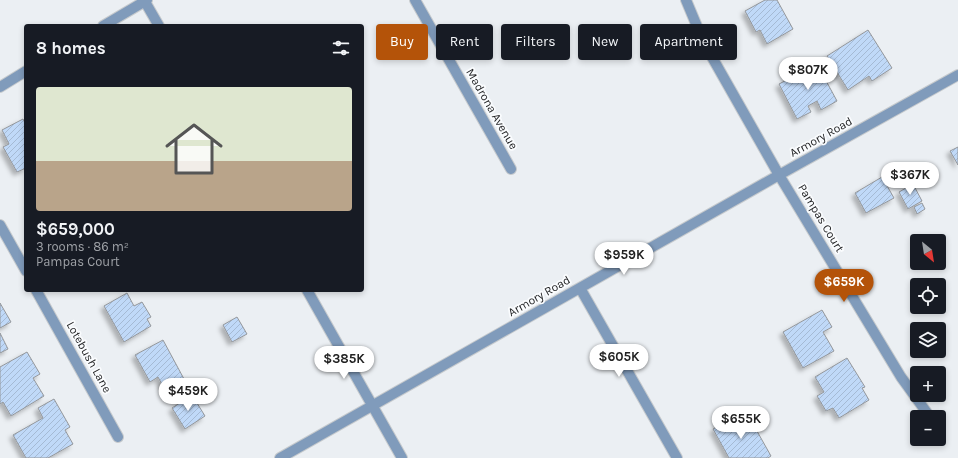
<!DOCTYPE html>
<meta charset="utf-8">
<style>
:root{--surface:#171b24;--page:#242831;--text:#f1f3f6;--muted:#9ea1a6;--line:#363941;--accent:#b45309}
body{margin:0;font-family:Karla,sans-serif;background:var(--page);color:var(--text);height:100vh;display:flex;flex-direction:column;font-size:15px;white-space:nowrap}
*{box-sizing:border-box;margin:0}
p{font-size:13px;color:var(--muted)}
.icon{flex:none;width:22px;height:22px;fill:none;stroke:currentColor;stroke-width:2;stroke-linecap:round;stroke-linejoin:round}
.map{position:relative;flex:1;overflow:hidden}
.drawer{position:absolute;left:24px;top:24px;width:340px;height:268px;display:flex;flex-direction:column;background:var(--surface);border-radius:4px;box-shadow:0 2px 6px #0003}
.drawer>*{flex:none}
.hud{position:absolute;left:376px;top:24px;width:380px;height:36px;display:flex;gap:8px}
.needle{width:26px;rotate:150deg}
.tools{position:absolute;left:910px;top:234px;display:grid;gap:8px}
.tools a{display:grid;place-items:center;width:36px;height:36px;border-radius:4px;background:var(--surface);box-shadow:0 2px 6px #0003;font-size:20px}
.price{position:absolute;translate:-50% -34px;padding:0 9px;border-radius:14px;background:#fff;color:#222;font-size:13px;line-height:26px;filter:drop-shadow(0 1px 2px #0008)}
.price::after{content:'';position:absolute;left:50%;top:24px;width:12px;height:9px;margin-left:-6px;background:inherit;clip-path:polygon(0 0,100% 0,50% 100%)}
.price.on{background:var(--accent);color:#fff}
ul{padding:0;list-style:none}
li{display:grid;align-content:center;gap:8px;height:212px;padding:0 12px}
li+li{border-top:1px solid var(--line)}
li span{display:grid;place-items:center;height:124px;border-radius:4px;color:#555}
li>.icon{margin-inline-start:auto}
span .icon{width:72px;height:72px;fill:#fffc;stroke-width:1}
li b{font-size:17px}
h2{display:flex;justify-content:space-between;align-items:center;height:48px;padding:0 12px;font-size:17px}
.tag{padding:0 14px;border-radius:4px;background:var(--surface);box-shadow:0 2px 6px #0003;font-size:14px;line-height:36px}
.tag.on{background:var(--accent);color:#fff}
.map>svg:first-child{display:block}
.building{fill:url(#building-hatch);stroke:#94979b;filter:url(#shadow)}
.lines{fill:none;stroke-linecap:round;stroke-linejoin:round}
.minor-casing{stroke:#c6cacd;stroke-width:12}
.minor{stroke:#809bbb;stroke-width:10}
.labels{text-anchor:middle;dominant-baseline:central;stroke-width:3.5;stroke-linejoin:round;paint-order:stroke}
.street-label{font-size:12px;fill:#1e1f21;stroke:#fafcfe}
</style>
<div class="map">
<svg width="958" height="458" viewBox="0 0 958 458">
<defs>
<pattern id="building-hatch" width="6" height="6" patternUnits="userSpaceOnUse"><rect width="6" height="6" fill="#c0d9f8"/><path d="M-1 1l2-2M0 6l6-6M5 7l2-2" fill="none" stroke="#a5bad4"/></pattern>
<filter id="shadow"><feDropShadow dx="-3.5" dy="3.5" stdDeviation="2" flood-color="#0004"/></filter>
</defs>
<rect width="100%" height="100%" fill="#ebeff3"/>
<path class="building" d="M765,0H777L793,29L767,44L760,30L756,32L745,11Z
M868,30L892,68L872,81L869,76L848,90L827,56Z
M817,64L837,101L821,110L817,101L808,106L811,112L797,119L779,84Z
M23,119L26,125V168L17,172L3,147L9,144L2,130Z
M958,147V165L950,151Z
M882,177L894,198L866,213L855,193Z
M913,184L922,201L908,209L899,192Z
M922,203L925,209L917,214L914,207Z
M127,293L134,306L142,302L151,317L147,319L151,326L124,342L104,306Z
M0,303L11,322L0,328Z
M822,310L832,327L823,332L834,351L803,368L783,332Z
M237,317L247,334L232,342L223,325Z
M0,333L8,349L0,353Z
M163,340L184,379L165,390L158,377L150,382L135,355Z
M27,352L40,374L33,378L44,396L11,416L3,402L0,404V367Z
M847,358L865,387L862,388L869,400L839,418L833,408L826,411L817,396L824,392L815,377Z
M192,395L205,416L185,429L172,408Z
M54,399L70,427L65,430L73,444L48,458H26L13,435L43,418L38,408Z
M739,415L746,427L753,424L771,456L768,458H729L713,429Z"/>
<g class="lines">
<defs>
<path id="minor" d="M144,0L159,26
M415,0L511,169
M686,0L704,43L779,175L901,377L930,417
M103,26L147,0
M0,87L26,71
M0,225L26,271
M580,288L677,458
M36,290L118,437
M307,290L402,458
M280,458L779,175L958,75"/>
</defs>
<use href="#minor" class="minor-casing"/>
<use href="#minor" class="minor"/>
</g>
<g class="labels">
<g class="street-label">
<text transform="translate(492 109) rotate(60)">Madrona Avenue</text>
<text transform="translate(821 137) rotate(-29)">Armory Road</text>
<text transform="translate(821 218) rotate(59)">Pampas Court</text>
<text transform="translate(539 296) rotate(-30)">Armory Road</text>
<text transform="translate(89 357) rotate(61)">Lotebush Lane</text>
</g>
</g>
</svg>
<div class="tools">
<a><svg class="needle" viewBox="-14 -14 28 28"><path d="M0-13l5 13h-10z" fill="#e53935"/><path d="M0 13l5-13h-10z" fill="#9ea1a6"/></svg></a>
<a><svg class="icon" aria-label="locate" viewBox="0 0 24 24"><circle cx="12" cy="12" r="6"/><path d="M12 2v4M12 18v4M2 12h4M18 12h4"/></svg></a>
<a><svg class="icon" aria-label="layers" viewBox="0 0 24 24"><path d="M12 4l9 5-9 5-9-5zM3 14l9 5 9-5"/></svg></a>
<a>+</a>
<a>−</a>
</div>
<b class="price" style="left:808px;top:91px">$807K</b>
<b class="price" style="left:910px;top:196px">$367K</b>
<b class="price" style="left:624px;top:276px">$959K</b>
<b class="price on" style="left:844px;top:303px">$659K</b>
<b class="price" style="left:619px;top:378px">$605K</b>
<b class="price" style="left:344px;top:380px">$385K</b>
<b class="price" style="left:188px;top:412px">$459K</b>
<b class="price" style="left:741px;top:440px">$655K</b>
<div class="hud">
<a class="tag on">Buy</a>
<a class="tag">Rent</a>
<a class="tag">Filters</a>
<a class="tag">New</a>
<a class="tag">Apartment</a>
</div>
<section class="drawer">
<h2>8 homes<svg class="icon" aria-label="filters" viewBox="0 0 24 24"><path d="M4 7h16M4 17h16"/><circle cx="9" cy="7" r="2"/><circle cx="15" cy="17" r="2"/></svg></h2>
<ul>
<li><span style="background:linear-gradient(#dfe7d0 60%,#b9a48a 0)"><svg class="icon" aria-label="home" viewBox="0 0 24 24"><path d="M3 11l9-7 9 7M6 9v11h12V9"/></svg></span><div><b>$659,000</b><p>3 rooms · 86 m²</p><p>Pampas Court</p></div></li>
</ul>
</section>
</div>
